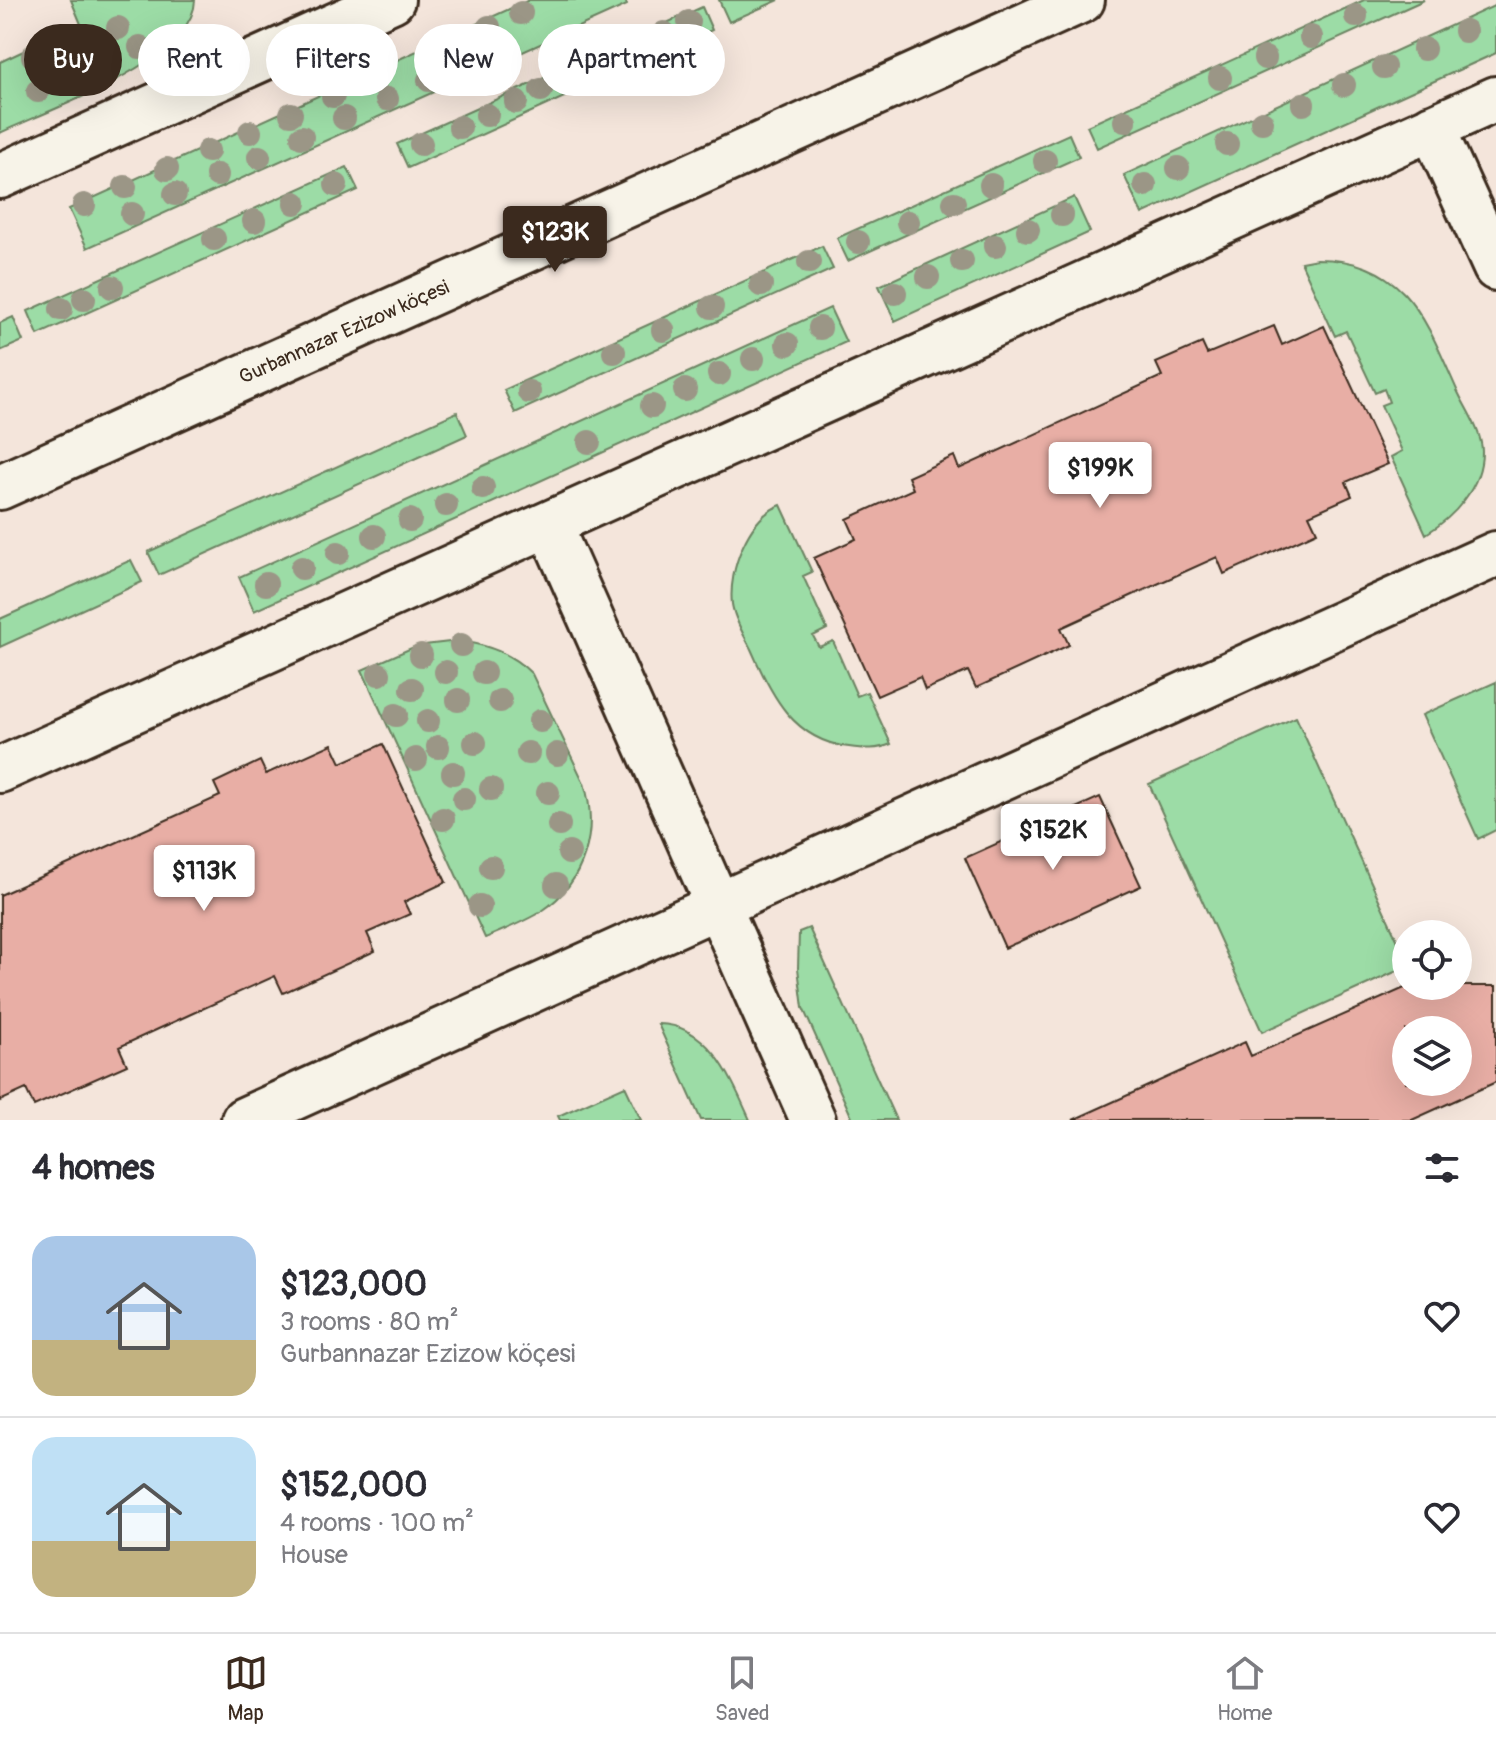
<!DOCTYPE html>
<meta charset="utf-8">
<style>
:root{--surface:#fff;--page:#f2f2f3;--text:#2b2b33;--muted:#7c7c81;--line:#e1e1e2;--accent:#3b2a1e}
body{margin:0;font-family:Pangolin,sans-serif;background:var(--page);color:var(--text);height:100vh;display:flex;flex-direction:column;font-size:30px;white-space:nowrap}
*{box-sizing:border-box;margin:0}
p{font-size:26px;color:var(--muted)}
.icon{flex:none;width:44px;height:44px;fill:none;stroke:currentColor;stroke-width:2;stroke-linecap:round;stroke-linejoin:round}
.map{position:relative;height:1120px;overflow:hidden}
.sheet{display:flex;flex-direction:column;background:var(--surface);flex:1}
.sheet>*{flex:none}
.top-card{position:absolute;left:24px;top:24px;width:800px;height:72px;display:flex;gap:16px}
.fabs{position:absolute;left:1392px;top:920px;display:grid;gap:16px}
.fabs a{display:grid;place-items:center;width:80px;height:80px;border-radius:50%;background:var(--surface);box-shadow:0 8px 32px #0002;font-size:40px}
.price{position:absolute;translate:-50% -68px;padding:0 18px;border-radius:8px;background:#fff;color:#222;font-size:26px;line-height:52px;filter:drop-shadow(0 2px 4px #0008)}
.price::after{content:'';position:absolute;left:50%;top:48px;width:24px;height:18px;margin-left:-12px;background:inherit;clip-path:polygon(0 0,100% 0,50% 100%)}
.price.current{background:var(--accent);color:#fff}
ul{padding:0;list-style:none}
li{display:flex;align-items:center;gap:24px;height:200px;padding:0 32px}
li+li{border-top:2px solid var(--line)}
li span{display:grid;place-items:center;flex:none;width:224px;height:160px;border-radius:24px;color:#555}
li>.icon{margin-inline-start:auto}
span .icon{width:96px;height:96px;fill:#fffc;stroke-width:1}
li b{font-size:34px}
h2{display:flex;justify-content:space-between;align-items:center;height:96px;padding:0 32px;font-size:34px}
.pill{padding:0 28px;border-radius:36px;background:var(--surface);box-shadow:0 8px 32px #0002;font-size:28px;line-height:72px}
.pill.current{background:var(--accent);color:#fff}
.menu{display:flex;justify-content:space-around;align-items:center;height:112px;border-top:2px solid var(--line);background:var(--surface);font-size:22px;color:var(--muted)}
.menu a{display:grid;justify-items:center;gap:4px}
.menu .current{color:var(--accent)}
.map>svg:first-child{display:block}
.green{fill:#9cdca6;stroke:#6c8362;stroke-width:2}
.building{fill:#e8aea5;stroke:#3b2a1e;stroke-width:2;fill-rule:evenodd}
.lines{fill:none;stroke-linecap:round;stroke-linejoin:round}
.minor-casing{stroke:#3b2a1e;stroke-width:50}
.minor{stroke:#f7f3e8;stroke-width:44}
.tree{fill:#9b9686}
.labels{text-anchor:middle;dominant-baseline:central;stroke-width:6;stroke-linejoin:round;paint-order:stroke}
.street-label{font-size:20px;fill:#3b2a1e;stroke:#f7f3e8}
</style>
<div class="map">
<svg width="1496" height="1120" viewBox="0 0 1496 1120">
<rect width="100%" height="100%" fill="#f4e5db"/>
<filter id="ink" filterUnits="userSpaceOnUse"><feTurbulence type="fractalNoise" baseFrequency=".0125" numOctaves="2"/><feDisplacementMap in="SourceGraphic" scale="16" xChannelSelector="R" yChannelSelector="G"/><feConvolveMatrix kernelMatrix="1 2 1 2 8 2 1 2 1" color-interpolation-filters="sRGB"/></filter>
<g filter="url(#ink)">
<path class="green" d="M71,0H195C194,60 48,110 0,133V62L81,24Z
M529,0H625L627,5L87,248L69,209Z
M719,0H779L729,22Z
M1364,0H1424L1097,148L1087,126Z
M1496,5V53L1142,214L1124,175Z
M702,7L712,30L408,168L397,144Z
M1069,134L1079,157L848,261L837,238Z
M347,167L358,190L38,335L28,311Z
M1074,197L1090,232L895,321L879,286Z
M822,246L833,269L515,413L504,390Z
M1317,259C1406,259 1426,321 1457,390C1465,408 1482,431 1482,452C1482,487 1454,517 1426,534L1391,457L1402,451L1381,405L1389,402L1384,389L1375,393L1346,331L1335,336L1301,262Z
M830,308L846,342L254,611L239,577Z
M13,317L23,341L0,351V323Z
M457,412L467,435L159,575L148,552Z
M781,505L812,572L803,576L827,629L813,636L819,647L833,641L857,696L867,692L891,744C878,750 864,749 849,747C794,741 771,695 751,649C744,635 734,619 732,604C728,571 748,517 781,505Z
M131,560L142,582L0,647V619Z
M458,641C485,644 513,654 532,674L584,783C599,831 585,882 542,911C524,922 504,930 485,938L362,670L416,646Z
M1496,682V830L1478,839L1422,715Z
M1296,717L1406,959V967L1262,1032L1149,784Z
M809,928L896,1120H853L803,1008L798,968L799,932Z
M658,1024C710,1024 732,1080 750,1120H701Z
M625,1086L641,1120H560L558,1116Z"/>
<path class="building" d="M1274,326L1282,345L1324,326L1388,464L1346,482L1352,496L1309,515L1317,532L1224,574L1217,557L1133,595L1061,628L1069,645L976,688L968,671L925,690L920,677L877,696L814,558L856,539L847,519L913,489L908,477L954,456L959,469L1162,376L1156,363L1202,343L1207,354Z
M332,744L341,763L383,744L446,882L404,902L410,914L367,933L375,951L283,993L275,976L191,1014L119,1047L127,1065L34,1106L26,1089L0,1101V895L220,796L214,783L260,761L266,774Z
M1100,797L1141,886L1005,948L965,858Z
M1409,986H1496V1082L1412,1120H1073L1245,1042L1251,1056ZM1406,1030H1458V1082H1406Z"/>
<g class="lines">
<defs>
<path id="minor" d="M1432,127L1496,268
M0,176L392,0
M0,487L1082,0
M549,524L813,1120
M0,770L1496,99
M244,1120L1496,554"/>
</defs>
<use href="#minor" class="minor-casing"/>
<use href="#minor" class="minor"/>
</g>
<g class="tree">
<circle cx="521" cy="13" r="12"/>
<circle cx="1356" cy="16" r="12"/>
<circle cx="689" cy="22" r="12"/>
<circle cx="489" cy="27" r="12"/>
<circle cx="118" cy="28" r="12"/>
<circle cx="1465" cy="31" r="12"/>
<circle cx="664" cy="33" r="12"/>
<circle cx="1311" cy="37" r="12"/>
<circle cx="58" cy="44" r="12"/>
<circle cx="640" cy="45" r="12"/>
<circle cx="140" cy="47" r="12"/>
<circle cx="1424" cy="49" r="12"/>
<circle cx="33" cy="56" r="12"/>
<circle cx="615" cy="57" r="12"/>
<circle cx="1265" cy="58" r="12"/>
<circle cx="471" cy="61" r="12"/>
<circle cx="1384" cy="67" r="12"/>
<circle cx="591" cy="68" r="12"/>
<circle cx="89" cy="69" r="12"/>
<circle cx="375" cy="77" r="12"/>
<circle cx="1220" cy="78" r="12"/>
<circle cx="566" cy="79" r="12"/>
<circle cx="429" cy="80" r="12"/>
<circle cx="1344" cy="85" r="12"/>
<circle cx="541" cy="90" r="12"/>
<circle cx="38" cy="91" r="12"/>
<circle cx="333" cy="96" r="12"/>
<circle cx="387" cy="99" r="12"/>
<circle cx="516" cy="102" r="12"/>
<circle cx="1303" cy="104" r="12"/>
<circle cx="291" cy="114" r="12"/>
<circle cx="487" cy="115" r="12"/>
<circle cx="344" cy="118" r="12"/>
<circle cx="1125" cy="121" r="12"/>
<circle cx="1262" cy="122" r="12"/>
<circle cx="460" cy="127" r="12"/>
<circle cx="250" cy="132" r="12"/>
<circle cx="302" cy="137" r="12"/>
<circle cx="421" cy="144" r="12"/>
<circle cx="1227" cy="144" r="12"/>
<circle cx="208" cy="151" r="12"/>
<circle cx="259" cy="157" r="12"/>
<circle cx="1045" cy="161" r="12"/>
<circle cx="1178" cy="168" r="12"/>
<circle cx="167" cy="169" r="12"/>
<circle cx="217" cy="175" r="12"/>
<circle cx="336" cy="185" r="12"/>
<circle cx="991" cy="185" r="12"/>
<circle cx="1145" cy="185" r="12"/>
<circle cx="125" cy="187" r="12"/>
<circle cx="175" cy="194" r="12"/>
<circle cx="295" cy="203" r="12"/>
<circle cx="954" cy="203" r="12"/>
<circle cx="84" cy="205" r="12"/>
<circle cx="132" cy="214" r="12"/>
<circle cx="1062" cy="215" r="12"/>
<circle cx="254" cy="221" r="12"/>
<circle cx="908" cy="222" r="12"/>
<circle cx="1028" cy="230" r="12"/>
<circle cx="214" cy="239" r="12"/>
<circle cx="858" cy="242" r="12"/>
<circle cx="995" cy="246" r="12"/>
<circle cx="962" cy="261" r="12"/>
<circle cx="809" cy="262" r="12"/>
<circle cx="928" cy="277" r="12"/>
<circle cx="761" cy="285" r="12"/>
<circle cx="112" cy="287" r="12"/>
<circle cx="895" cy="293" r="12"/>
<circle cx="84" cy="299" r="12"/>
<circle cx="712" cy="307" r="12"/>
<circle cx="61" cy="309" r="12"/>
<circle cx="820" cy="328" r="12"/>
<circle cx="663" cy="330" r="12"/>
<circle cx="787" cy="344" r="12"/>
<circle cx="614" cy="352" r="12"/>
<circle cx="753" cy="359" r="12"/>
<circle cx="719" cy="374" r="12"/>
<circle cx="685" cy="390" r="12"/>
<circle cx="529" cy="392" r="12"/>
<circle cx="652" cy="406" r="12"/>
<circle cx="589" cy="442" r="12"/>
<circle cx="483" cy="488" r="12"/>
<circle cx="446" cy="505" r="12"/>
<circle cx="410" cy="520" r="12"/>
<circle cx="374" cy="536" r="12"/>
<circle cx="338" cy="553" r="12"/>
<circle cx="302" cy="568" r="12"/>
<circle cx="266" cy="584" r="12"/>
<circle cx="461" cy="645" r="12"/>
<circle cx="421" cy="655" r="12"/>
<circle cx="446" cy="672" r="12"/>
<circle cx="484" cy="673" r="12"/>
<circle cx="379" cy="674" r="12"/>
<circle cx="412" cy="689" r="12"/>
<circle cx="458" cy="700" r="12"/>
<circle cx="500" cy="701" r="12"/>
<circle cx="396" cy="715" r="12"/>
<circle cx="428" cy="721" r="12"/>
<circle cx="540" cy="721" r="12"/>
<circle cx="475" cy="743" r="12"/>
<circle cx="438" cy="747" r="12"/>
<circle cx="528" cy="753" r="12"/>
<circle cx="557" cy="754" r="12"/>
<circle cx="416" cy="759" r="12"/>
<circle cx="453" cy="773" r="12"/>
<circle cx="491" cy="789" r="12"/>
<circle cx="548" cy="793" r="12"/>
<circle cx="464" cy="799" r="12"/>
<circle cx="443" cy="819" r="12"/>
<circle cx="559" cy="825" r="12"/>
<circle cx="569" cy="853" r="12"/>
<circle cx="491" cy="867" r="12"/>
<circle cx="556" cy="885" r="12"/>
<circle cx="480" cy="906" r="12"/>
</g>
</g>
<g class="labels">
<g class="street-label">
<text transform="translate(344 332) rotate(-24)">Gurbannazar Ezizow köçesi</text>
</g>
</g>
</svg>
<div class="fabs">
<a><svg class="icon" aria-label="locate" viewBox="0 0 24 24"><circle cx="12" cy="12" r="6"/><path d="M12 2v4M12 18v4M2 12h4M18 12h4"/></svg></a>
<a><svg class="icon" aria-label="layers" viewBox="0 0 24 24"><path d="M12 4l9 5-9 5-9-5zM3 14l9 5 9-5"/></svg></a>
</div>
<b class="price current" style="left:555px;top:274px">$123K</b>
<b class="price" style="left:1100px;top:510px">$199K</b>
<b class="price" style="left:1053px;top:872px">$152K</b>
<b class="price" style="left:204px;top:913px">$113K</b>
<div class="top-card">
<a class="pill current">Buy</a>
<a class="pill">Rent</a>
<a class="pill">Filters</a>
<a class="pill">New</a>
<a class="pill">Apartment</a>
</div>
</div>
<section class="sheet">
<h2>4 homes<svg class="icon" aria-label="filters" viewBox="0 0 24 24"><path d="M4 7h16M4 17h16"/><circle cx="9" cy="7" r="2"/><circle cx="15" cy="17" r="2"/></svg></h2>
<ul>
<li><span style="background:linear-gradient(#a9c7e8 65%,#c2b280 0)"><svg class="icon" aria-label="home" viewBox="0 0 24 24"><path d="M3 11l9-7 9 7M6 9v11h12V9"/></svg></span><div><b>$123,000</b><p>3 rooms · 80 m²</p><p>Gurbannazar Ezizow köçesi</p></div><svg class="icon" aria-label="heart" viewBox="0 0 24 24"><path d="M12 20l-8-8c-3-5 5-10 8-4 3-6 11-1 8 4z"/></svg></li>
<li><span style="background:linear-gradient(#bfe0f5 65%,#c2b280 0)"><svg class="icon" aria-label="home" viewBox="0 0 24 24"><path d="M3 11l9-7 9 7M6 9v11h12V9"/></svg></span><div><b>$152,000</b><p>4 rooms · 100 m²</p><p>House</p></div><svg class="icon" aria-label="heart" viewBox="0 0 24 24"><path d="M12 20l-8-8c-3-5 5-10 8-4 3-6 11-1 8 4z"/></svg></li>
</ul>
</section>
<nav class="menu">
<a class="current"><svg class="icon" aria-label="map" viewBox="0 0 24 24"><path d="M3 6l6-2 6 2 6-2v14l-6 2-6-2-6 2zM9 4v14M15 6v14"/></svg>Map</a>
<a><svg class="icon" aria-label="saved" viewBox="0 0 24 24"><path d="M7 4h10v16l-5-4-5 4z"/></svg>Saved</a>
<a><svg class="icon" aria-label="home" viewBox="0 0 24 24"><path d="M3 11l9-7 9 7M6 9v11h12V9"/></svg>Home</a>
</nav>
